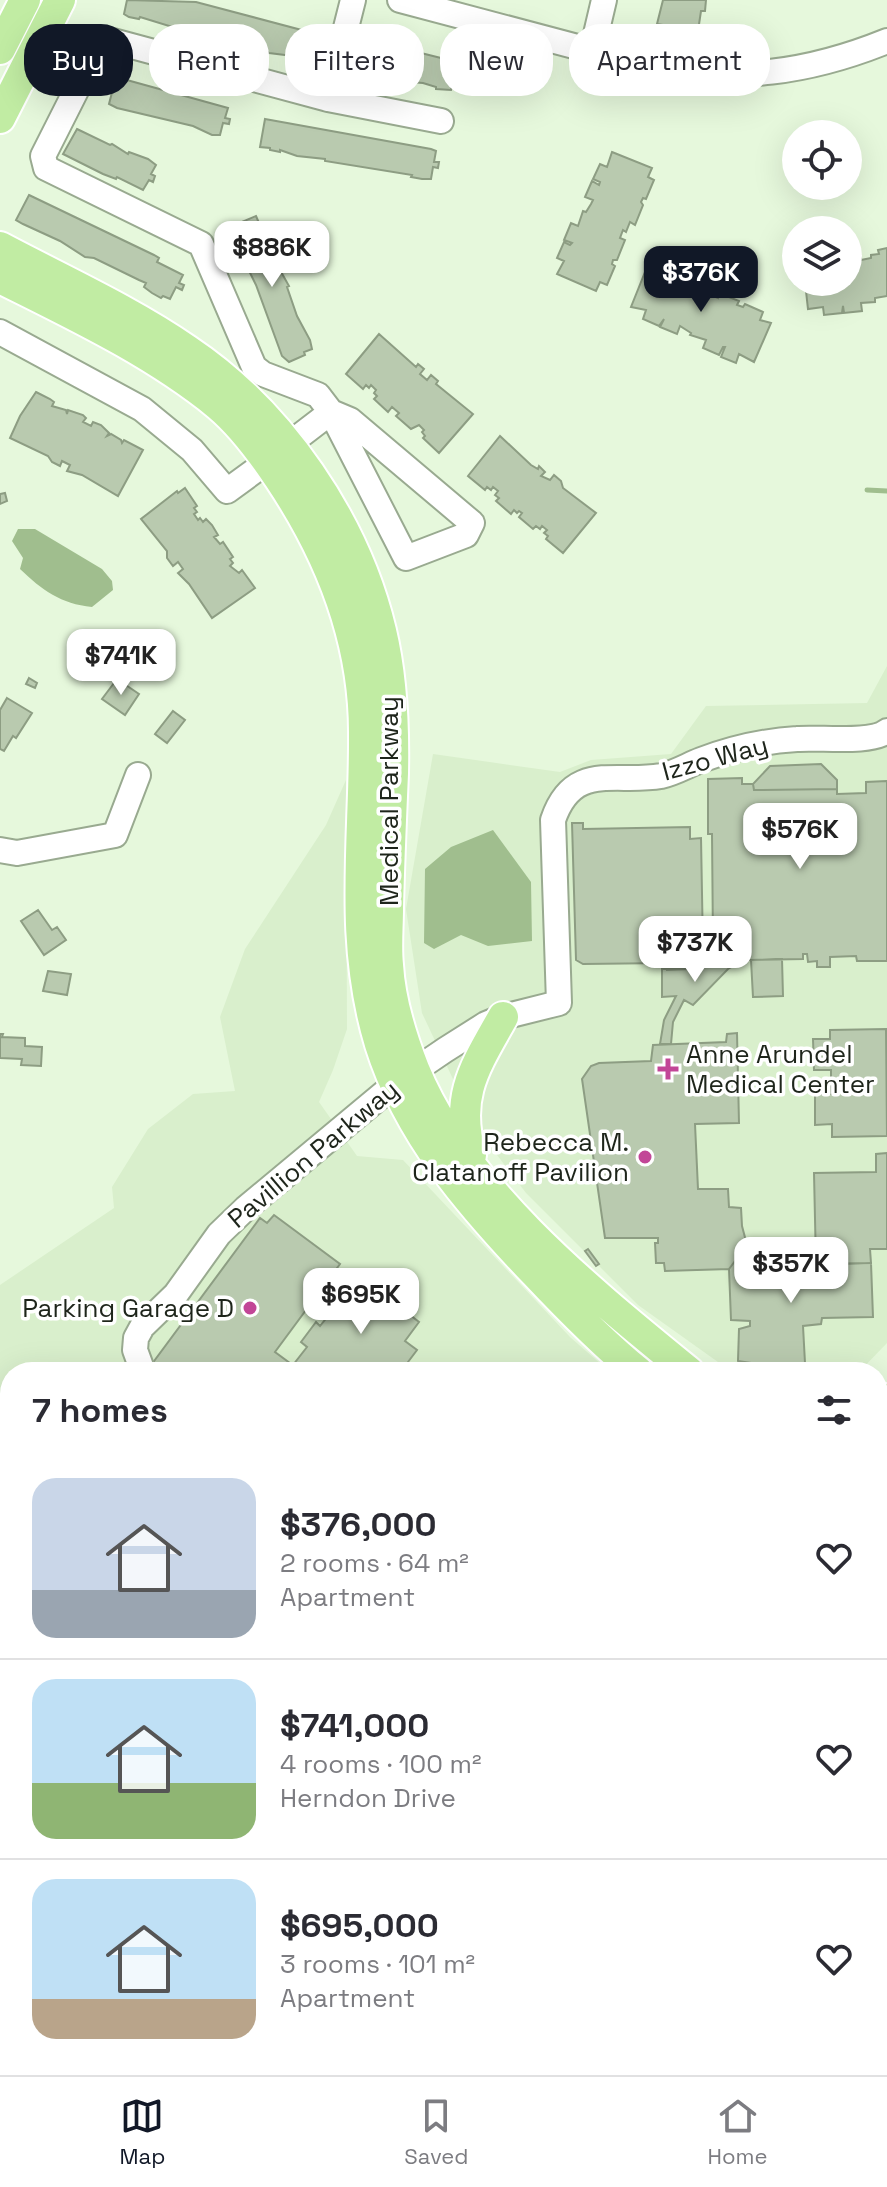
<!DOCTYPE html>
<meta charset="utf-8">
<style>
:root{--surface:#fff;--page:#f7f7f7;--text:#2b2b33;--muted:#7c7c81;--line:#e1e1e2;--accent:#111827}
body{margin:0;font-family:"Space Grotesk",sans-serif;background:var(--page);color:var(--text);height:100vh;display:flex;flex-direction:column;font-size:30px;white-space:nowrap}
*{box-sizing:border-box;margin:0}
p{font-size:26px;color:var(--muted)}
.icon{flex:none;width:44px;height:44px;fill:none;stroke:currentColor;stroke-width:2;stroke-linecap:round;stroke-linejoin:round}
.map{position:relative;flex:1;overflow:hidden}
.drawer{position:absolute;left:0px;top:1362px;width:888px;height:714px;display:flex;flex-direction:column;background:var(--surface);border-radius:32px 32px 0 0;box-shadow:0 8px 32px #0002}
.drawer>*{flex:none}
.top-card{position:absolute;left:24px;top:24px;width:840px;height:72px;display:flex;gap:16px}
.tools{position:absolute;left:782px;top:120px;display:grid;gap:16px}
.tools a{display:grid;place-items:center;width:80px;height:80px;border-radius:50%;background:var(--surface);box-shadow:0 8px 32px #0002;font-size:40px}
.price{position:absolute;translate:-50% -68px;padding:0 18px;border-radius:16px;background:#fff;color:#222;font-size:26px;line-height:52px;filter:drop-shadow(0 2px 4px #0008)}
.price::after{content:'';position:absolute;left:50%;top:48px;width:24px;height:18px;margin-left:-12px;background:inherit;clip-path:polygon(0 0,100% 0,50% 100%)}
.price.active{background:var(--accent);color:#fff}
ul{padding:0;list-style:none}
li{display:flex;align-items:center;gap:24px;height:200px;padding:0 32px}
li+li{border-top:2px solid var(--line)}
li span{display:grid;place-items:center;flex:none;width:224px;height:160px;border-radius:24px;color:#555}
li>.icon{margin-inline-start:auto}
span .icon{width:96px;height:96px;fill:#fffc;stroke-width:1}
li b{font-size:34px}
h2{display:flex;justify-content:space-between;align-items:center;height:96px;padding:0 32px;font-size:34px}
.chip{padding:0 28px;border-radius:32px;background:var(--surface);box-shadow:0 8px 32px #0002;font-size:28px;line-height:72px}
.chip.active{background:var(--accent);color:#fff}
.tabs{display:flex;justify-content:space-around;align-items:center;height:112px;border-top:2px solid var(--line);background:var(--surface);font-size:22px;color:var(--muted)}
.tabs a{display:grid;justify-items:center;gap:4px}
.tabs .active{color:var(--accent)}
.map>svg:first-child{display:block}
.built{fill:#d9efcc}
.water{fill:#a0be8e}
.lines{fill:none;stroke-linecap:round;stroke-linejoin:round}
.stream{stroke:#a0be8e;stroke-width:5}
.building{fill:#b9caaf;stroke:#8d9d83;stroke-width:2}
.minor-casing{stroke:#99aa90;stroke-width:28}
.major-casing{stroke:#fff;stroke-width:34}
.minor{stroke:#fff;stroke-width:24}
.major{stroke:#c1eca3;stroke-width:30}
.poi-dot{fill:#c24697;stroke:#fff;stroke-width:3}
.labels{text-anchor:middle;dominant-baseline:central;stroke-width:7;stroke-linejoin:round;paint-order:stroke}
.street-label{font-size:26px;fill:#1e251b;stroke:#fff}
.poi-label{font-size:26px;fill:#1e251b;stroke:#fff;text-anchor:end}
</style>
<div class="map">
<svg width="887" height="2075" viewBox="0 0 887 2075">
<rect width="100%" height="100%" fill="#e6f8dc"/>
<path class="built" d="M887,666V1343L859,1372H732L638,1305L526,1193L475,1126L422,1013L406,909L433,754L560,772L591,760L671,754L706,706L867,703Z
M346,780L347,1029L333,1070L319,1102L357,1156L403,1160L570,1337L610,1372H10V2066H430L425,2075H0V1285L114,1208L112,1187L148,1129L193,1094L235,1091L220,1017L245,949L326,825Z
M878,1589L887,1595V2075H497L503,2066H878Z"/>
<path class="water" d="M18,529H35L102,569L112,581L113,590L92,607C61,604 42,590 20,569L23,558L12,541Z
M493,830L531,882L532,941L488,946L461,935L434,949L424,943L425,869L451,847Z
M0,1425L7,1434L10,1456V1518L0,1531Z"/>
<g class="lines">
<path class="stream" d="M867,490L887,491"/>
</g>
<path class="building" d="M127,0L196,2L328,37L321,64H315L293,56L269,53L264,49L232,40L231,42L195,32V34L140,17L139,19L129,17L124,14Z
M663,0H706L705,11H701L698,31L657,24Z
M381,43L457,62L451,90L436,89V87L423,83L410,82L395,76L366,71L372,44L380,46Z
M116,77L228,108L225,118L230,119L229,124L223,123L220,135H212L193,126L117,108L109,104Z
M265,119L431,149L436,151L434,162H439L438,168L433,167L431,179H422L411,177L412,175L325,161V159L297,156L280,150V152L270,150V148L260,147Z
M77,129L110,145L112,144L128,154L129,152L148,159L156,165L151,174L155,176L153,182L149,180L143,190L117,177L116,179L103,174L63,154Z
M612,152L652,168L648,177L654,180L646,199L643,198L641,202L643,205L635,225L630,222L626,232L623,230L620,238L625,240L617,260H613L612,264L615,266L607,285L600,282L596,291L557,274L564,261L557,258L564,242L570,245L572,243L564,240L571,223L578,226L583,211L586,212L591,204L593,200L585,197L592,181L599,185L600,182L593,179L600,164L607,167Z
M29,195L154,255L159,258L157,262L183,275L179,283L184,285L182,290L176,287L170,299L163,296L161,298L152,293L144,287L146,283L139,280L94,258L85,257L60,241L23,224L16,220Z
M256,216L267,242L274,251L280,270L289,286L287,287L297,316L310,340L312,349L304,352L305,355L289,362L282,356L256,285L230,232V227Z
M887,248V296L875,298V302L861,303L862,311L844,313L843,306L842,313L824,315L823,307L808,309L805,282H848V255L860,254L861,260L871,258V255L879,254L878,250Z
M659,264L679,273L677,276L679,277L683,278L684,275L704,283L701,289L709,294L718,298L719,293L739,301L737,305L743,307L745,304L763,312L760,320L771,323L754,362L739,354L736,363L721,357L725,347H723L719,355L703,348L706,340L690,335L691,333L680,326L677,334L660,327L664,319L659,326L643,319L646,310L631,307L647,267L656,271Z
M379,334L416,367L418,364L424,369L420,374L427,380L431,375L438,381L436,384L473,414L439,453L423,438L425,436L422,432L424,430L419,425L411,429L396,416L399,413L392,407L388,412L374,399L377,396L374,393L376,390L371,385L369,388L366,385L363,389L346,374Z
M36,392L50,399L54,402L52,406L66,410L67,414L68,410L83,415L86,418L83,422L91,426L93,422L101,425L109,433L107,436L111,434L121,440L122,443L124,440L143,450L118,496L82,475L67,471L70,465L62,461L60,466L52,462L48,456L10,438L20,416Z
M500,436L531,465L538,469L539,466L545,472L541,476L550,480L554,475L561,481L563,488L596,513L563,553L546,539L548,536L544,533L547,530L542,526L540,529L536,526L533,529L519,517L522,513L519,511L517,513L514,510L511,514L496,501L499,498L495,495L498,491L493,487L491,490L487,487L485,490L468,476Z
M185,488L197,506L194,508L197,512L194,514L198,520L200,518L203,522L206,519L212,525L218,535L214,537L220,544L223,542L233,557L230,559L233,563L230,566L239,573L242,570L255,588L212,618L189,584L178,573L183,569L178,562L173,566L167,558V551L141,519L177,491L178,493Z
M5,493L7,501L0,504V494Z
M29,678L37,683L35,688L26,684Z
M117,679L139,694L125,715L102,699Z
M7,698L32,713L16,738L13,736L4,751L0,749V710Z
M173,711L185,720L167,743L155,734Z
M821,764L837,780V789L754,790L753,784L770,766Z
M742,778V784H753L754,790L837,789V794L866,793V782L887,781V961H857L856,956L830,957V967H817V961L808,962L807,954H803V959L744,960V941L713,942L712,834H708V779Z
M572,823H583V829L690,827V839L701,838L703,949H689L690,969L667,970V963L583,964L576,960Z
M38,910L52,930L57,927L66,940L44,955L21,921Z
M744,941V960L728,969L693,1005L684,1000L673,1022L671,1044H660L664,1020L676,996L662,997V969L699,968L715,956Z
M782,959L783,996L753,997L751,960Z
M48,971L71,974L67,995L43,991Z
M886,1029L887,1136L832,1137V1124L815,1125V1094H831V1070H814L813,1039H830V1030Z
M737,1033L739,1123L695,1124L698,1189H728L729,1207L741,1208L742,1226L747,1245L729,1269L665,1271L664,1263H656L655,1243H658V1238H605L582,1079L591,1066L599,1063L651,1061L653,1045L726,1042L727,1034Z
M0,1034H3L2,1037L25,1038V1046L42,1047L41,1066L21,1065L22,1059L0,1058Z
M887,1153V1249H870L871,1263L816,1264L814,1173L876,1172V1154Z
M274,1215L340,1264L275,1352L302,1372H146L260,1218L267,1223Z
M747,1245L764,1255L782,1253L784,1266L871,1263L873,1317L822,1318L821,1324L803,1326L805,1363H800V1372H752V1363L738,1361L739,1329L750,1326V1321L731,1320L729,1269Z
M588,1249L599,1264L596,1266L585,1251Z
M360,1276L419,1322L405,1341L417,1350L408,1362L421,1372H302L293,1365L307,1347L301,1342L316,1322L320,1326Z
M10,1670V1803L0,1816V1683Z
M182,2066H273L268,2075H175Z
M338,2066H364L360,2072L364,2075H332Z
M720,2066H773L768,2075H735Z"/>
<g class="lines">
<defs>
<path id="minor" d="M400,0L653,67C737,82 808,73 887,41
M592,51L604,0
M328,99L353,0
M0,332L142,409L192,450L227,491L268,461
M288,445L331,412L350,420L472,523L466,535L406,558L331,412L318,395L263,374L254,367L201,244L46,168L43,156L98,47L113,41L328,99L441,121
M0,850L17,853L115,835L138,775
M143,1372L135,1350L136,1338L142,1327L176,1294L219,1234L246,1208L395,1084L445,1050L486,1024L503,1017L559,1003L553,820C573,761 615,784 661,776C675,773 688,765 701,760C733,748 763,741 797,739C820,737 871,744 887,731"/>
<path id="major" d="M0,49L25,0
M0,118L60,0
M0,247C62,280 129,310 187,350C281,413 355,522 381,631C392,677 394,727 393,773C391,818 389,863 388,908C388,927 386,947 388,965C390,1000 401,1036 414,1069C462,1189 591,1292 689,1372
M0,278C74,315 153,352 218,405C242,425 261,451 279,478C330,554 364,639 364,732C365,838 348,940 380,1044C408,1134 471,1206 535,1273C568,1308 601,1342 638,1372
M471,1155C454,1096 475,1067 503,1017
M887,1399C878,1422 876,1444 887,1467
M878,1499L887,1504
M878,1538L887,1544
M455,2075L461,2066"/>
</defs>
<use href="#minor" class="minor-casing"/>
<use href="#major" class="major-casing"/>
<use href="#minor" class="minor"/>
<use href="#major" class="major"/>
</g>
<g class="poi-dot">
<path d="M664 1057h8v8h8v8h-8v8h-8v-8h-8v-8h8z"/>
<circle cx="645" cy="1157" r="8"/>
<circle cx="250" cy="1308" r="8"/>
</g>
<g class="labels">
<g class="street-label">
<text transform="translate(715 758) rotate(-15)">Izzo Way</text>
<text transform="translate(389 801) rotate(-90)">Medical Parkway</text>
<text transform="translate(313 1154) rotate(-40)">Pavillion Parkway</text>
</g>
<g class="poi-label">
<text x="686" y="1054" text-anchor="start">Anne Arundel<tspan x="686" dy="30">Medical Center</tspan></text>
<text x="629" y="1142">Rebecca M.<tspan x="629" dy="30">Clatanoff Pavilion</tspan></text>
<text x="234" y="1308">Parking Garage D</text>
</g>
</g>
</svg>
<div class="tools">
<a><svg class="icon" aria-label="locate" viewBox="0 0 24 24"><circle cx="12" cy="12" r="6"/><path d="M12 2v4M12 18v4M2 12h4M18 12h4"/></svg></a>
<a><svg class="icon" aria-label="layers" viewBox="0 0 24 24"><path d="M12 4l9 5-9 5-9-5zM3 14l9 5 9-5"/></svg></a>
</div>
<b class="price" style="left:272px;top:289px">$886K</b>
<b class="price active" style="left:701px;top:314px">$376K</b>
<b class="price" style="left:121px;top:697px">$741K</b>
<b class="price" style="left:800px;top:871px">$576K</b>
<b class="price" style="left:695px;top:984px">$737K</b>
<b class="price" style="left:791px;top:1305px">$357K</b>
<b class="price" style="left:361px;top:1336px">$695K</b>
<div class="top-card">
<a class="chip active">Buy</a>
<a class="chip">Rent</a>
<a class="chip">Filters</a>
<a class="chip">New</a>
<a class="chip">Apartment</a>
</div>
<section class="drawer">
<h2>7 homes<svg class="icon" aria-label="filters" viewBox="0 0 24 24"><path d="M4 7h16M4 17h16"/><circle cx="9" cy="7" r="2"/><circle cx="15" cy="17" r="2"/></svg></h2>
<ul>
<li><span style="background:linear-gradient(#c9d6e8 70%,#9aa5b1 0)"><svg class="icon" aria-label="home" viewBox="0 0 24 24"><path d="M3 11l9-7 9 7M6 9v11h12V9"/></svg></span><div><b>$376,000</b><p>2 rooms · 64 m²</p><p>Apartment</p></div><svg class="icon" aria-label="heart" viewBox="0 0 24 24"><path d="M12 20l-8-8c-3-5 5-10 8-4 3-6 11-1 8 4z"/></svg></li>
<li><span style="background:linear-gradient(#bfe0f5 65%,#8fb573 0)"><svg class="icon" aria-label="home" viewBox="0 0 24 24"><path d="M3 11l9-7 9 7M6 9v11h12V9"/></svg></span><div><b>$741,000</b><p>4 rooms · 100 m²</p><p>Herndon Drive</p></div><svg class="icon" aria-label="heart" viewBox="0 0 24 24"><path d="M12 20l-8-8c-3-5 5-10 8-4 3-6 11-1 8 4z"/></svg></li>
<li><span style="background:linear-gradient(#bfe0f5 75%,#b9a48a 0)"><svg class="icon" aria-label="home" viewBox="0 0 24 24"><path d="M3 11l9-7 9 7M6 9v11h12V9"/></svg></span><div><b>$695,000</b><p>3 rooms · 101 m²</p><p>Apartment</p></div><svg class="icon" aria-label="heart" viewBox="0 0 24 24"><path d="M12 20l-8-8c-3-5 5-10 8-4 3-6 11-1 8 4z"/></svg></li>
</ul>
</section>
</div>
<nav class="tabs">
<a class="active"><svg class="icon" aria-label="map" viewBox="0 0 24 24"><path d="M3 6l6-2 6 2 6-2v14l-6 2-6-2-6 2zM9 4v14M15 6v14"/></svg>Map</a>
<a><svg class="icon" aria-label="saved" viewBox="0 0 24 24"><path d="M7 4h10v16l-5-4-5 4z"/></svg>Saved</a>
<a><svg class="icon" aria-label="home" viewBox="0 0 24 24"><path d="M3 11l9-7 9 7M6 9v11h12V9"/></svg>Home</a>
</nav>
